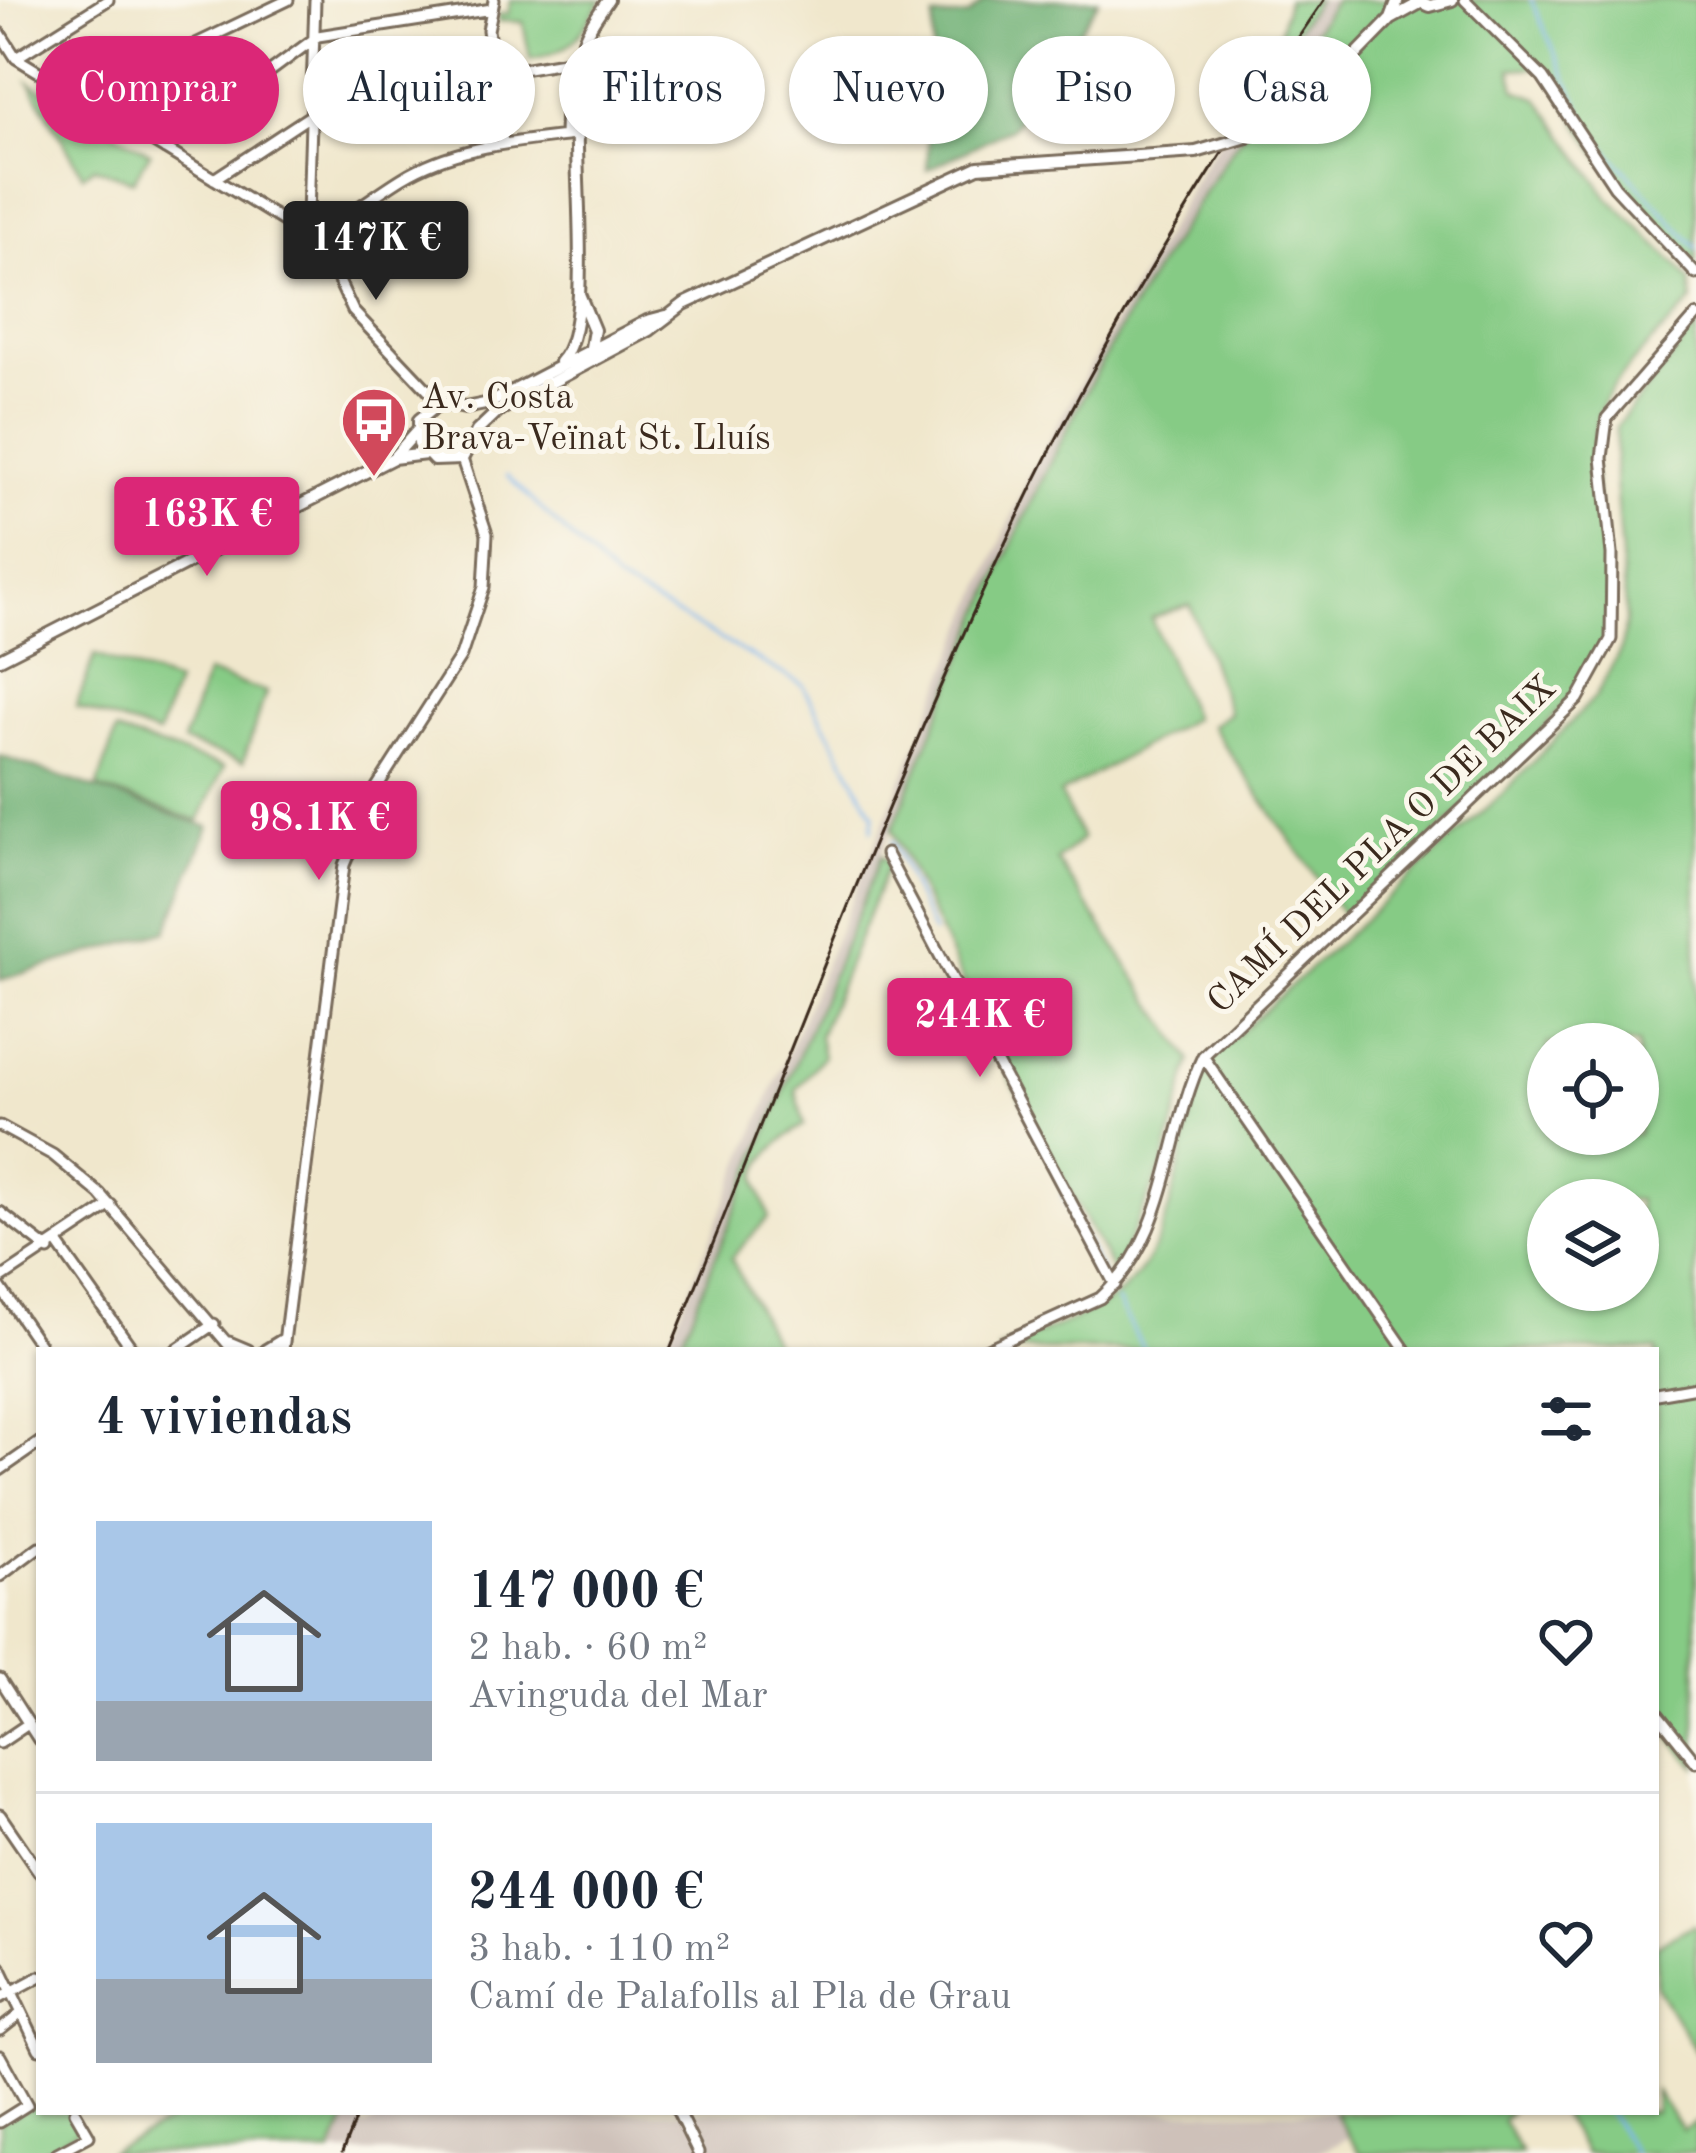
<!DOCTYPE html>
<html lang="es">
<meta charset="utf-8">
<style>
:root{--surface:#fff;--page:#f2f2f3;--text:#1f2937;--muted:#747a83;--line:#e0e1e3;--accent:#db2777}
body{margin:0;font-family:"Old Standard TT",serif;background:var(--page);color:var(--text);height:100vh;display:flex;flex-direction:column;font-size:45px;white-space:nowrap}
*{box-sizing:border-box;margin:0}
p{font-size:39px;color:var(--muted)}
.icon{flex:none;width:66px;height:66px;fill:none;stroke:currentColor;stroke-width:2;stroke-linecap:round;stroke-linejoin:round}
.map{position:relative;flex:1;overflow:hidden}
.sheet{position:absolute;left:36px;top:1347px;width:1623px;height:768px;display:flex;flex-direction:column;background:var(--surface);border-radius:0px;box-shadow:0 3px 9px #0004}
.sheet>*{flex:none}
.guide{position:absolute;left:36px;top:36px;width:1626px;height:108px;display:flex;gap:24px}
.controls{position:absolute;left:1527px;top:1023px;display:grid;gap:24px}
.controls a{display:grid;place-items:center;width:132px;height:132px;border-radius:50%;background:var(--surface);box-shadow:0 3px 9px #0004;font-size:60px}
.price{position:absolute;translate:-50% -102px;padding:0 27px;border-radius:12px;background:var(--accent);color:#fff;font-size:39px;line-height:78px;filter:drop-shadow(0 3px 6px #0008)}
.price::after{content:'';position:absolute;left:50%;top:72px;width:36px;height:27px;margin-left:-18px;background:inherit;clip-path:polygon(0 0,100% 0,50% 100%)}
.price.active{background:#222;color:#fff}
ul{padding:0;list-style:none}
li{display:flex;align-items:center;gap:36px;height:300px;padding:0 60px}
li+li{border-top:3px solid var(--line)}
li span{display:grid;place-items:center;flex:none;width:336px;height:240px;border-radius:0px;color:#555}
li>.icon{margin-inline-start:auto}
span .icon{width:144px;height:144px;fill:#fffc;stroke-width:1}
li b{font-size:51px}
h2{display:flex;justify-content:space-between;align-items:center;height:144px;padding:0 60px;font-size:51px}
.tag{padding:0 42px;border-radius:54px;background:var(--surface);box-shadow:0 3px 9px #0004;font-size:42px;line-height:108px}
.tag.active{background:var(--accent);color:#fff}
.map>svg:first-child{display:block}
.industrial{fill:#cec1b9}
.green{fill:#86cb85;stroke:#607a52;stroke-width:3;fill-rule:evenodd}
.forest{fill:#6caf72;stroke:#546c48;stroke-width:3}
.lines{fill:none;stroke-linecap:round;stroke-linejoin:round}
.stream{stroke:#7db5ed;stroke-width:3}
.minor-casing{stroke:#7a6c5b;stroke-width:15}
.tertiary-casing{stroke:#7a6c5b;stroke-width:16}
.minor{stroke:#fff;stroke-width:9}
.tertiary{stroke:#fff;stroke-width:10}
.rail{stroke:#3b2a1e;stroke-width:3}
.tertiary-bridge-casing{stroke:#7a6c5b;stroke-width:16;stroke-linecap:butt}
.tertiary-bridge{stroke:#fff;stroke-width:10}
.labels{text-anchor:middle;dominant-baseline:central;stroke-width:10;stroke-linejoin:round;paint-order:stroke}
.poi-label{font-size:36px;fill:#3b2a1e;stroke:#fbf7ec;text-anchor:start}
.street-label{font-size:36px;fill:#3b2a1e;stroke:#fbf7ec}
</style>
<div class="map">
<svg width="1696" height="2153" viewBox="0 0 1696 2153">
<rect width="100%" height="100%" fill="#fbf7ec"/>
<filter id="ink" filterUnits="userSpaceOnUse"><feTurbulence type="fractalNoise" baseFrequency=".00833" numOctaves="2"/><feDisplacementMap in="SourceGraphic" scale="24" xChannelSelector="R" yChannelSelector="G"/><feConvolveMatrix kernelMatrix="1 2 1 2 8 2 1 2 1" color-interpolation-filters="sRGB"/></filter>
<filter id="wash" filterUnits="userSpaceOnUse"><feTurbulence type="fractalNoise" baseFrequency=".004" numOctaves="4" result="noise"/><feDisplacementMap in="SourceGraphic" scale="48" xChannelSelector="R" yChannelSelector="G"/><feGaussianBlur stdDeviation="2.7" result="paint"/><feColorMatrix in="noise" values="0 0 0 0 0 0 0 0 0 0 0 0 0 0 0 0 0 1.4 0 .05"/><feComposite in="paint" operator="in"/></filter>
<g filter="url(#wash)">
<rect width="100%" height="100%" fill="#f0e7cc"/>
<path class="industrial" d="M1317,0H1335L1159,262L1065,434L982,608L677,1350H664L1030,473L1205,162Z
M349,2112H365L360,2125L365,2127L396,2112H1334L1349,2137L1317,2153H332Z"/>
<path class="green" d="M511,0H602C578,36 575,51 530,59L523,22L498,21L499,14H508Z
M1287,0H1317L1238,112L1225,102L1254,54L1280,30Z
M1335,0H1696V263C1637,225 1579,129 1547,67L1511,69L1516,90L1538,98L1609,198L1677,265L1690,282L1692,301C1665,331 1629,361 1607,396C1571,453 1620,562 1607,630C1591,708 1407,858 1345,918L1211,726L1229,713L1190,605L1151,618L1193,718L1060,794L1082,839L1057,860L1191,1060L1163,1166L1114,1274L1005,1070L892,830C960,663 1027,496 1115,338C1181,221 1258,110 1335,0Z
M29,82L150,153L133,181L94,167L83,175Z
M1696,327V1767L1656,1720V1350H997C1034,1335 1076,1322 1109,1301C1185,1253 1173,1128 1214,1056L1504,792L1596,696L1621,649L1626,621L1615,480L1616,427ZM1548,1044H1638V1134H1548ZM1548,1200H1638V1290H1548Z
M95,655L176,683L158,735L76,707Z
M207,673L266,692L243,762L183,742Z
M116,732L224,767L199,821L97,788Z
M881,856L889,863L819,1036L823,1056L796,1090L804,1125C787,1135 759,1157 757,1178C756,1191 767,1204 769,1217L731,1258L778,1350H677Z
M1694,1925L1696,1928V2052L1656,1986V1945Z
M1656,2092L1682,2130L1696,2122V2153H1585L1560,2112H1656Z
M39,2104V2112H69L79,2130L40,2153H0V2122Z
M188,2112H349L332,2153H108Z
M1334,2112H1510L1502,2121L1521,2153H1359Z"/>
<path class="forest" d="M985,0H1099L1036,99L1011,128L927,170L934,18L968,16Z
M0,756L209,827L167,931L0,980Z"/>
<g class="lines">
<path class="stream" d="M1531,0L1591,132L1696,248
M507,476L616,581L803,685L874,815L872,830
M892,841L933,933
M1062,1195L1106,1282
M1117,1301L1144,1350
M1608,2112L1634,2153"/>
</g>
</g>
<g filter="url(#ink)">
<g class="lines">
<defs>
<path id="minor" d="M315,0L308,215L353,311L440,403
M494,0L488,30L503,143
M1465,0L1543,78L1615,187L1696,274
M0,33L16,58L298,230L316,236
M16,58L108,0
M83,98L288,0
M314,105L580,59
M565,136L567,62
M165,149L318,36L492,9
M214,179L313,114
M316,236C346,217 373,196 402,178C454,146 516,142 574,135
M886,854L1115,1285
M1203,1056L1405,1350
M0,1126L53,1155L100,1194L233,1350
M0,1212L49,1250
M58,1244L133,1350
M0,1279L111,1205
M0,1287L43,1350
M229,1342L248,1350
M176,1350L214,1324
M265,1350L283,1339
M283,1350L344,865L377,787L461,656L484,587L487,534L462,459
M985,1350L1100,1298C1171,1235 1165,1136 1203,1056L1578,699L1611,639L1612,554L1602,458L1607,418L1696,316
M1656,1394L1696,1387
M0,1470L39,1443
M0,1576L39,1547
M0,1679L39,1740
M1656,1712L1696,1762
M0,1743L28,1724
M0,1815L39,1872
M0,1967L39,2049
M0,1998L39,1977
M0,2030L19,2015
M0,2056L27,2105L0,2122
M678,2112L698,2153
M57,2153L89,2136L75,2112"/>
<path id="tertiary" d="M1416,0L1430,6L1452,0
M1391,19L1398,0
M1247,137L1355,56L1391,19L1420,3
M579,294L594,330L590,353
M666,316L647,321L490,403L465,408L440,403L419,420V444L434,460L462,459L477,431L498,411L650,330L684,304L978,167L1196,152
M560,362C602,320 561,113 584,40C589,26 599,13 608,0
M393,458L417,431
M0,659L393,458L426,454"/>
</defs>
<use href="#minor" class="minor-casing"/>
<use href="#tertiary" class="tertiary-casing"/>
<use href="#minor" class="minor"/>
<use href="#tertiary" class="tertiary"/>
<path class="rail" d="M670,1350C784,1071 889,786 1019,514C1105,334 1211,164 1324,0
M342,2153L358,2112"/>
<defs>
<path id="tertiary-bridge" d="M1196,152L1247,137"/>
</defs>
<use href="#tertiary-bridge" class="tertiary-bridge-casing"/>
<use href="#tertiary-bridge" class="tertiary-bridge"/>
</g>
</g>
<defs>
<symbol id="bus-pin" viewBox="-11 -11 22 30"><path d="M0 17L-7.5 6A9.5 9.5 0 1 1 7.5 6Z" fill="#d1495b" stroke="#fbf7ec"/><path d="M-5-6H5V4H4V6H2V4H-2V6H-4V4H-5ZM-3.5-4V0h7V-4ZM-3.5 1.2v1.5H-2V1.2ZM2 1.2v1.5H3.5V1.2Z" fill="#fff"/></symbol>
</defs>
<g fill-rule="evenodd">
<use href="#bus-pin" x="336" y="382" width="76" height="104"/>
</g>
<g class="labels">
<g class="poi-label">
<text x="421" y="399">Av. Costa<tspan x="421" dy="41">Brava-Veïnat St. Lluís</tspan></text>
</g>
<g class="street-label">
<text transform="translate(1383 846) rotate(-44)">CAMÍ DEL PLA O DE BAIX</text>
</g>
</g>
</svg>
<div class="controls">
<a><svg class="icon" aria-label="locate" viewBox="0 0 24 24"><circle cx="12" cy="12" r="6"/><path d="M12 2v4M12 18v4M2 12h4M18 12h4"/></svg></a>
<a><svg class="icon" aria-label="layers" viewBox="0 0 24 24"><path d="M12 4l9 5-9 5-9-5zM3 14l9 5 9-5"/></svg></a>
</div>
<b class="price active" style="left:376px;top:303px">147K €</b>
<b class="price" style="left:207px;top:579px">163K €</b>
<b class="price" style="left:319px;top:883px">98.1K €</b>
<b class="price" style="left:980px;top:1080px">244K €</b>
<div class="guide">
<a class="tag active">Comprar</a>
<a class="tag">Alquilar</a>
<a class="tag">Filtros</a>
<a class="tag">Nuevo</a>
<a class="tag">Piso</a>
<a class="tag">Casa</a>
</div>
<section class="sheet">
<h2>4 viviendas<svg class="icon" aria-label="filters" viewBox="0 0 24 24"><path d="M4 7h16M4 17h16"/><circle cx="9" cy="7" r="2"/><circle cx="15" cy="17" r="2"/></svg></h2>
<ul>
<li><span style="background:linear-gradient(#a9c7e8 75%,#9aa5b1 0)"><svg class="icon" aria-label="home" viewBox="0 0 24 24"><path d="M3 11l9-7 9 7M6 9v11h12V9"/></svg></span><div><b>147 000 €</b><p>2 hab. · 60 m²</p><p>Avinguda del Mar</p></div><svg class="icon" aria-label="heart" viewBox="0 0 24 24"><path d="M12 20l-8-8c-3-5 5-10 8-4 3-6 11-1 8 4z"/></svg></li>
<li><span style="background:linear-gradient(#a9c7e8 65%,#9aa5b1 0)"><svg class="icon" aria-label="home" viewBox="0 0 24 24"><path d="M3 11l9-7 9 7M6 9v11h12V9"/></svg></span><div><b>244 000 €</b><p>3 hab. · 110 m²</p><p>Camí de Palafolls al Pla de Grau</p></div><svg class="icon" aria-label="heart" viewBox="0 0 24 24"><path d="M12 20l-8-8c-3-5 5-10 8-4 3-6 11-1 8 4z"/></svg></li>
</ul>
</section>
</div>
